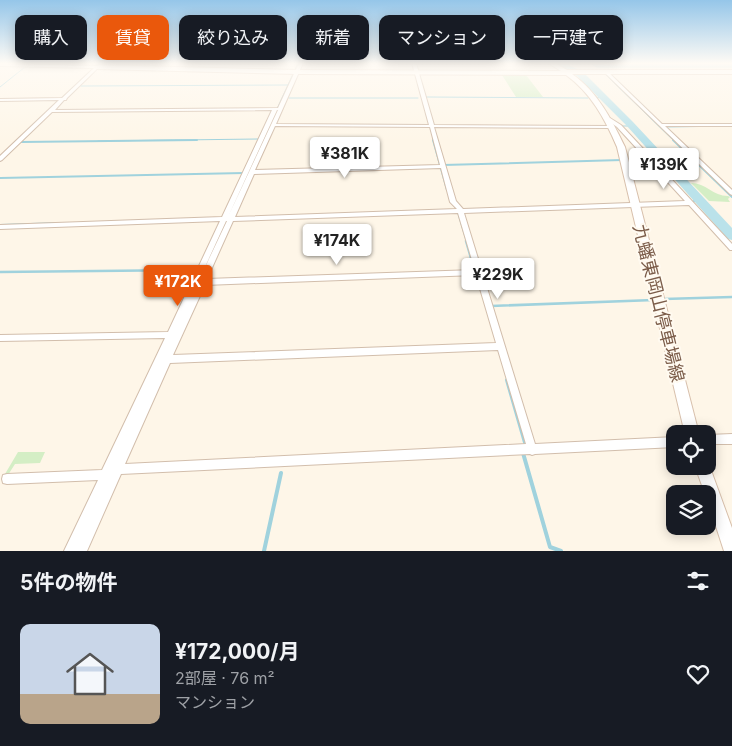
<!DOCTYPE html>
<html lang="ja">
<meta charset="utf-8">
<style>
:root{--surface:#171b24;--page:#242831;--text:#f1f3f6;--muted:#9ea1a6;--accent:#ea580c}
body{margin:0;font-family:Inter,"Noto Sans JP",sans-serif;background:var(--page);color:var(--text);height:100vh;display:flex;flex-direction:column;font-size:19px;white-space:nowrap}
*{box-sizing:border-box;margin:0}
p{font-size:16px;color:var(--muted)}
.icon{flex:none;width:28px;height:28px;fill:none;stroke:currentColor;stroke-width:2;stroke-linecap:round;stroke-linejoin:round}
.map{position:relative;height:551px;overflow:hidden}
.side{display:flex;flex-direction:column;background:var(--surface);flex:1}
.side>*{flex:none}
.hud{position:absolute;left:15px;top:15px;width:702px;height:45px;display:flex;gap:10px}
.tools{position:absolute;left:666px;top:425px;display:grid;gap:10px}
.tools a{display:grid;place-items:center;width:50px;height:50px;border-radius:10px;background:var(--surface);box-shadow:0 2px 12px #0003;font-size:25px}
.price{position:absolute;translate:-50% -42px;padding:0 11px;border-radius:5px;background:#fff;color:#222;font-size:16px;line-height:32px;filter:drop-shadow(0 1px 2px #0008)}
.price::after{content:'';position:absolute;left:50%;top:30px;width:15px;height:11px;margin-left:-8px;background:inherit;clip-path:polygon(0 0,100% 0,50% 100%)}
.price.current{background:var(--accent);color:#fff}
ul{padding:0;list-style:none}
li{display:flex;align-items:center;gap:15px;height:125px;padding:0 20px}
li span{display:grid;place-items:center;flex:none;width:140px;height:100px;border-radius:10px;color:#555}
li>.icon{margin-inline-start:auto}
span .icon{width:60px;height:60px;fill:#fffc;stroke-width:1}
li b{font-size:21px}
h2{display:flex;justify-content:space-between;align-items:center;height:60px;padding:0 20px;font-size:21px}
.chip{padding:0 18px;border-radius:10px;background:var(--surface);box-shadow:0 2px 12px #0003;font-size:18px;line-height:45px}
.chip.current{background:var(--accent);color:#fff}
.map>svg:first-child{display:block}
.green{fill:#d4eec5}
.water{fill:#bae2ea;stroke:#a0d2dd}
.lines{fill:none;stroke-linecap:round;stroke-linejoin:round}
.stream-far3{stroke:#a0d2dd;stroke-width:1}
.stream-far2{stroke:#a0d2dd;stroke-width:2}
.stream-far1{stroke:#a0d2dd;stroke-width:2.5}
.stream{stroke:#a0d2dd;stroke-width:4}
.river{fill:#bae2ea;fill-rule:evenodd}
.street-casing{stroke:#d2beac;stroke-width:2}
.secondary-casing{stroke:#d8c0ac;stroke-width:2}
.street{fill:#fff;fill-rule:evenodd}
.secondary{fill:#fff;fill-rule:evenodd}
.labels{text-anchor:middle;dominant-baseline:central;stroke-width:4;stroke-linejoin:round;paint-order:stroke}
.street-label{font-size:18px;fill:#7b5c49;stroke:#fffaf0}
</style>
<div class="map">
<svg width="732" height="551" viewBox="0 0 732 551">
<rect width="100%" height="100%" fill="#fef6e8"/>
<path class="green" d="M502,75H526L543,97H516Z
M691,183C706,183 713,196 728,196L730,197L728,199L730,202L709,201Z
M18,452H45L40,463L15,464L8,475L5,474Z"/>
<path class="water" d="M590,63H732V67H597Z"/>
<g class="lines">
<path class="stream-far3" d="M412,63L434,141
M0,64L53,65
M605,74L674,141
M634,74H732
M81,86L288,85
M0,87L25,67L29,66
M426,97L588,98
M289,98H418
M597,98L603,97
M276,111L298,63
M622,126H632
M667,127L732,126
M98,141L259,139"/>
<path class="stream-far2" d="M433,140L447,190
M673,140L732,197
M21,142L197,140
M655,159H662
M629,160L648,159
M443,165L622,160
M0,178L244,173
M450,200L457,209L467,242
M694,201L699,200
M0,225L61,223"/>
<path class="stream-far1" d="M466,241L475,272
M0,272L193,270
M664,299L732,297
M491,306L654,300"/>
<path class="stream" d="M507,380L526,446
M523,453L550,547L561,551
M264,551L281,473"/>
<path class="river" d="M556,63H565L583,72L633,122L732,228V240L728,239L627,126L577,76Z"/>
<defs>
<path id="street" d="M299,63H303L276,124L429,125L412,63H416L434,125L612,126L614,127L612,128L434,127L456,201L463,209L685,201L617,127L606,119L610,118L621,125L732,244V250H730L689,205L464,213L535,444L675,437V447L535,454L532,455L530,454L121,474L87,551H64L98,480L7,484L3,483L2,479L3,475L7,474L102,470L165,338L0,341V335L168,332L220,221L0,229V225L222,217L272,110L52,112L2,160L0,161V156L59,100L0,101V99L62,98L94,68L0,66V64L98,66V68L67,98L66,100H64L55,110L278,108ZM277,110H278L228,217ZM275,126L430,127L440,165L255,170ZM441,168L450,202L457,209L235,217L254,174ZM458,213L475,270L207,279L233,221ZM226,221H227L199,280ZM476,275L496,343L173,355L205,285ZM498,350L526,444L125,464L170,363Z
M604,70H606L662,124H732V126H665L732,190V195L730,194L604,72Z
M732,434V444H708V435Z"/>
<path id="secondary" d="M548,63H555L567,70H732V74H572C597,91 612,120 625,147L699,434H685L617,147C605,119 591,93 566,75L297,74L98,69L95,67L98,65L297,70L561,71Z
M708,462L732,528V551H724L708,502V494H705L695,466H708Z"/>
</defs>
<use href="#street" class="street-casing"/>
<use href="#secondary" class="secondary-casing"/>
<use href="#street" class="street"/>
<use href="#secondary" class="secondary"/>
</g>
<linearGradient id="sky" x2="0" y2="1"><stop stop-color="#95c6e9"/><stop offset="0.45" stop-color="#fffbf5"/><stop offset="1" stop-color="#fffbf5" stop-opacity="0"/></linearGradient>
<rect width="732" height="141" fill="url(#sky)"/>
<g class="labels">
<g class="street-label">
<text transform="translate(659 303) rotate(76)">九蟠東岡山停車場線</text>
</g>
</g>
</svg>
<div class="tools">
<a><svg class="icon" aria-label="locate" viewBox="0 0 24 24"><circle cx="12" cy="12" r="6"/><path d="M12 2v4M12 18v4M2 12h4M18 12h4"/></svg></a>
<a><svg class="icon" aria-label="layers" viewBox="0 0 24 24"><path d="M12 4l9 5-9 5-9-5zM3 14l9 5 9-5"/></svg></a>
</div>
<b class="price" style="left:345px;top:179px">¥381K</b>
<b class="price" style="left:664px;top:190px">¥139K</b>
<b class="price" style="left:337px;top:266px">¥174K</b>
<b class="price" style="left:498px;top:300px">¥229K</b>
<b class="price current" style="left:178px;top:307px">¥172K</b>
<div class="hud">
<a class="chip">購入</a>
<a class="chip current">賃貸</a>
<a class="chip">絞り込み</a>
<a class="chip">新着</a>
<a class="chip">マンション</a>
<a class="chip">一戸建て</a>
</div>
</div>
<section class="side">
<h2>5件の物件<svg class="icon" aria-label="filters" viewBox="0 0 24 24"><path d="M4 7h16M4 17h16"/><circle cx="9" cy="7" r="2"/><circle cx="15" cy="17" r="2"/></svg></h2>
<ul>
<li><span style="background:linear-gradient(#c9d6e8 70%,#b9a48a 0)"><svg class="icon" aria-label="home" viewBox="0 0 24 24"><path d="M3 11l9-7 9 7M6 9v11h12V9"/></svg></span><div><b>¥172,000/月</b><p>2部屋 · 76 m²</p><p>マンション</p></div><svg class="icon" aria-label="heart" viewBox="0 0 24 24"><path d="M12 20l-8-8c-3-5 5-10 8-4 3-6 11-1 8 4z"/></svg></li>
</ul>
</section>
